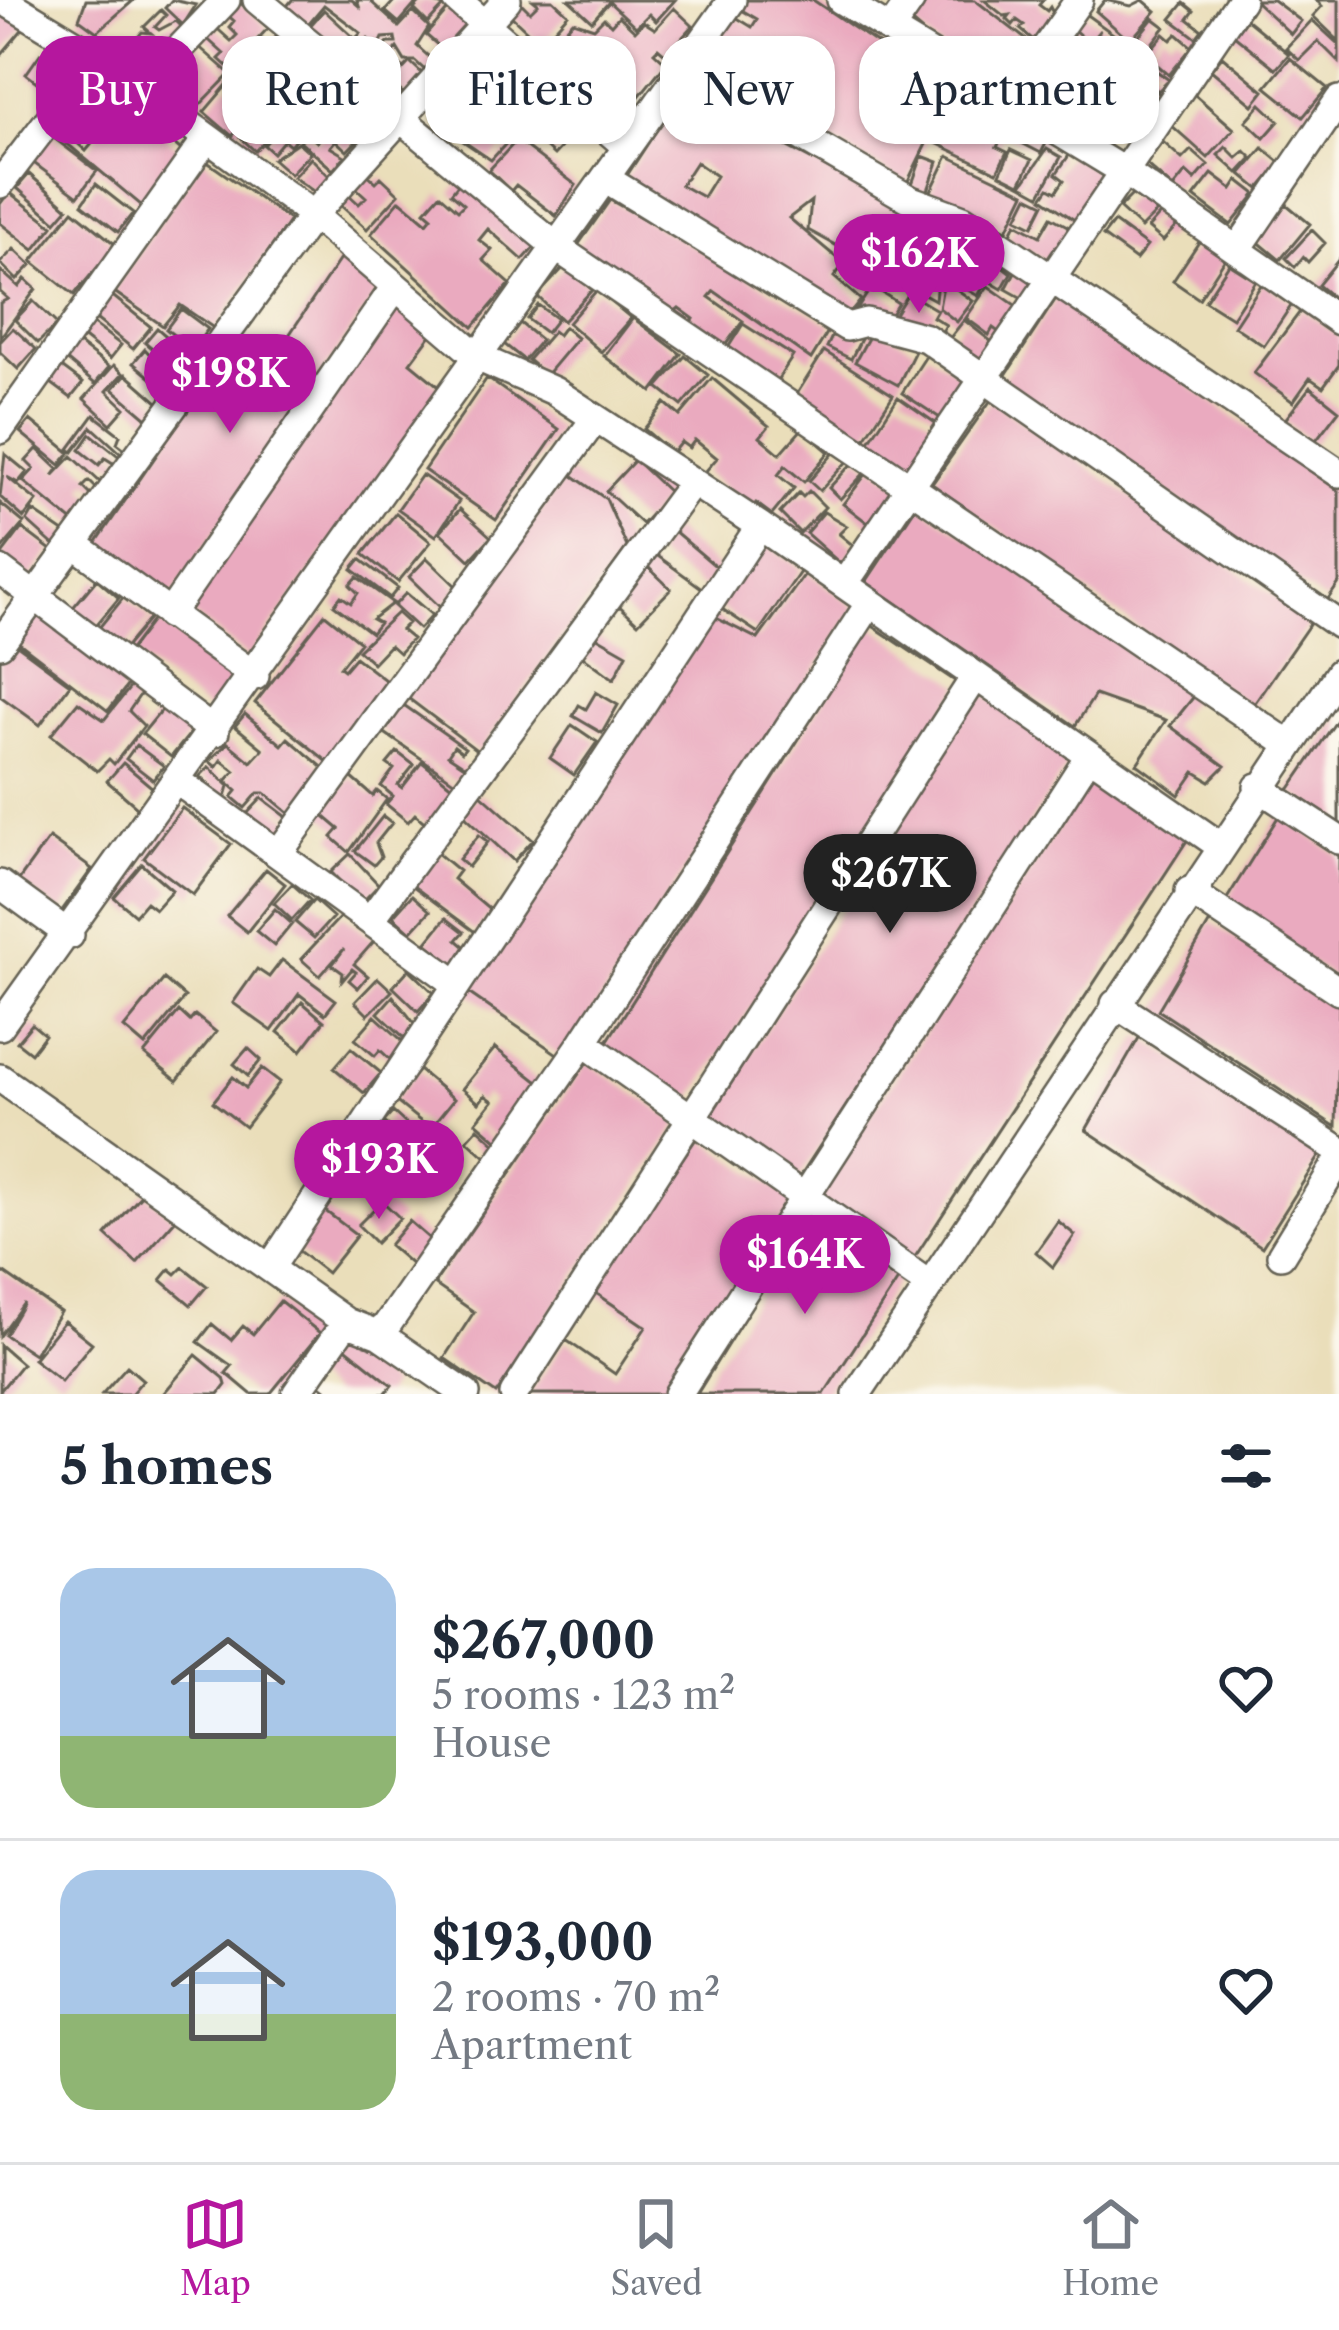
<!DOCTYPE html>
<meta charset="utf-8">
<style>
:root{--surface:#fff;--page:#f6f6f7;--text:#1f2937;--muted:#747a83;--line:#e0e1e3;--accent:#b5179e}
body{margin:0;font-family:"Libre Caslon Text",serif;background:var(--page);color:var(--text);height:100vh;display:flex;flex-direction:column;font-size:45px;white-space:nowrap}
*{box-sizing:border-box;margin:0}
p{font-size:39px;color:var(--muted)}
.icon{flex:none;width:66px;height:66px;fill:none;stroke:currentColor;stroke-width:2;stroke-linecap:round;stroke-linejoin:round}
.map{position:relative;height:1394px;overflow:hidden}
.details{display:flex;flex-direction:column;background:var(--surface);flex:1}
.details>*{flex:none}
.hud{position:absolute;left:36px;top:36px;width:1269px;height:108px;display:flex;gap:24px}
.price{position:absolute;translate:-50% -102px;padding:0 27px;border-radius:42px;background:var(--accent);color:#fff;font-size:39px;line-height:78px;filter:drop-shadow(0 3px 6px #0008)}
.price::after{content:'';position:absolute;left:50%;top:72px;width:36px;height:27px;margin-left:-18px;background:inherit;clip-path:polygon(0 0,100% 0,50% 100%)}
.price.current{background:#222;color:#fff}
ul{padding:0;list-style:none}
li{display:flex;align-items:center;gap:36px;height:300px;padding:0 60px}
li+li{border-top:3px solid var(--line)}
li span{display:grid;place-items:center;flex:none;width:336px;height:240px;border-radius:36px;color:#555}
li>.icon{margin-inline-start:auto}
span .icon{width:144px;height:144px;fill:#fffc;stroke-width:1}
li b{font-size:51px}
h2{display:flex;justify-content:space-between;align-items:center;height:144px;padding:0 60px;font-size:51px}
.pill{padding:0 42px;border-radius:36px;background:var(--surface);box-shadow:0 3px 9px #0004;font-size:42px;line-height:108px}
.pill.current{background:var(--accent);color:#fff}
.tab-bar{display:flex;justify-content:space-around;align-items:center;height:168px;border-top:3px solid var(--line);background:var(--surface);font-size:33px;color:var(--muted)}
.tab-bar a{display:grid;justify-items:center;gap:6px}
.tab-bar .current{color:var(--accent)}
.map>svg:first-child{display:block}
.building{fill:#eaaabf;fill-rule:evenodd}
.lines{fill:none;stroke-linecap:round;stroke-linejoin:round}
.minor-casing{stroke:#646053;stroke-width:32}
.minor{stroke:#fff;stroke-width:27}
</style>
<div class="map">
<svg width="1339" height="1394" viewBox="0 0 1339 1394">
<rect width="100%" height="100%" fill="#fbf7ec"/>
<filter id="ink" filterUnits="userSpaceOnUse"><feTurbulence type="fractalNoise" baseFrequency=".00833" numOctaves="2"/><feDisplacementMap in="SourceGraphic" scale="24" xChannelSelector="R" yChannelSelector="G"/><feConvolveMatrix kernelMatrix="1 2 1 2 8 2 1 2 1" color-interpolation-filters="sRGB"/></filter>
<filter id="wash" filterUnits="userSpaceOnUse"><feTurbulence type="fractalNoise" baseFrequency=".004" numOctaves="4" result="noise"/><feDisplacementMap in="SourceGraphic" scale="48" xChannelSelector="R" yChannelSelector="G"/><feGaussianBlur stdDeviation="2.7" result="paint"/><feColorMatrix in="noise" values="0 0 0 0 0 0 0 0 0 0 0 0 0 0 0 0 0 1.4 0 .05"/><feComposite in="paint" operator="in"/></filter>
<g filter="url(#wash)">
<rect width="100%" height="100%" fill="#eadeba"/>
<g id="blocks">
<path class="building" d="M86,0H134L97,32L79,19Z
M172,0L196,5L183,25L165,8Z
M237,0L268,28L230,69L219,59L224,54L201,33L211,23L231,41L237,35L229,27L234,21L222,10Z
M292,0H352L359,6L357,0H369L399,27L413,12L429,27L417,46L437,64L428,73L415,61H405L397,48L389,57L401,66L381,76L369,66L388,43H396L395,37L383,38L378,49L368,39L364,43L357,37L361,33L324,5L308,24L287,6Z
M395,0H419L399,23L385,11Z
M423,0L444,6L428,23L414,9Z
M533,0H553L568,14L541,44L508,13L519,1L530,12L538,4Z
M569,0H675L656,21L649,14L636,27L609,2L592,21Z
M747,0H813L899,58L894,63L911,76L919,67L1052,132L1041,153L1004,134L997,147L1007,152L997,172L898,125L927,142L907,183L716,75L705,60L734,16L752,27L757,19L740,9Z
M923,0H975L1033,45L1005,77L986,69L985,60L967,48L956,61L907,19Z
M984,0H1043L1039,5L1047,11L1050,7L1056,19L1037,43L1020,29L1024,25L1017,20L1013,25L1007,19L1010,15L1004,16Z
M1105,0L1131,6L1143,0L1156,11L1130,41L1096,11Z
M1254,0H1273L1301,21L1291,34Z
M1316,0H1339V41L1313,16L1322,6Z
M1184,3L1194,11L1188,19L1202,30L1196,38L1171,19Z
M453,4L475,24L448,54L426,35Z
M674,8L693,26L666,55L658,48L654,52L666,63L620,120L575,78L588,64L579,57L564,74L541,53L551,41L559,49L552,57L556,60L565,50L555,41L573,21L594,28L604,18L611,25L619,16L635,31L644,22L655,29Z
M161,10L166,15L155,27L159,30L176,21L185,30L150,72L128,51L143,41L138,37L142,32L151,33L144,27Z
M324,10L363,46L352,59L309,27Z
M0,12L26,25L0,56Z
M1084,13L1130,46L1122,57L1097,36L1100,30L1089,43L1072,28Z
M1153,18L1165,27L1143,55L1131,46Z
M1246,19L1289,54L1276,69L1234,35Z
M1312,20L1339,45V62L1318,41L1299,60L1286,48Z
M1164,34L1171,40L1177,34L1192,47L1169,75L1146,55Z
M277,36L287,46L256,79L239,63L262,39L269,45Z
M1073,36L1088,47L1097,41L1123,60L1083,115L1038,81L1063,48L1088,67L1093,61L1068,43Z
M196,44L230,74L197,108L165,80Z
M57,45L80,62L55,96L26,74L40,54L47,59Z
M292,46L320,71L288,106L260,81Z
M1132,53L1169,80L1158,91L1126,60Z
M1222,56L1264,91L1253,105L1211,70Z
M499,57L579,128L554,155L522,126L491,160L457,137L479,112L459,95L453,100L441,90L463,66L479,80Z
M1290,58L1327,88L1303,117L1266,87Z
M410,62L426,77L407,97L391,82Z
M1123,67L1164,97L1129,144L1089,113Z
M93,75L116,94L89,125L67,106Z
M346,80L364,97L331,126L335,141L330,147L345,156L333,170L300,141L307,133L317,142L326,131L313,118Z
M315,81L335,93L313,116L303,106Z
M227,85L245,101L257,86L271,98L232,136L204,112Z
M686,85L782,144L969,243L950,278L938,271L935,300L808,230L811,201L789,218L844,264L834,277L861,300L848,316L624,180ZM696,162L716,176L703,197L681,185Z
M1194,94L1234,129L1208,158L1169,123Z
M119,98L186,154L142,206L52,131L61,120L79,135L74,140L86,151L100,134L93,129Z
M273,102L288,116L255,151L240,137Z
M363,102L379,118L347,151L333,138Z
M1261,104L1279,121L1264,138L1246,121Z
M295,110L310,123L290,145L284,140L273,153L264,145Z
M50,135L97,171L78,196L31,161Z
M517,140L576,185L556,216L516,185L511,191L489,170Z
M298,142L310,153L290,174L273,159Z
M1163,142L1182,159L1191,150L1208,165L1195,180L1186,172L1173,188L1145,163Z
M1226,147L1237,158L1245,151L1252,158L1238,173L1218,155Z
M1263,148L1281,163L1259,189L1241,174Z
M1047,149L1061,157L1040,195L1022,185Z
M1011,150L1032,160L1020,184L1000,174Z
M1070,154L1105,177L1076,221L1042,198L1049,188L1056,192L1064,180L1056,174Z
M922,156L938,162L927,193L911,187Z
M948,156L1025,193L1007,230L930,193Z
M311,158L331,178L316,193L293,177Z
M203,159L290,220L215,329L180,305L163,326L113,291Z
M365,172L376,182L381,177L399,194L367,229L339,204L348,194L359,204L366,197L353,185Z
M29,174L68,208L56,222L17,188Z
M1212,174L1232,189L1238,180L1256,194L1231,225L1194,197Z
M464,177L539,242L523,260L488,229L479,240L492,250L483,260L510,284L473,327L371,234L400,200L427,223L432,217L425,211L440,194L458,210L464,204L451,193Z
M96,184L133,213L118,232L82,204Z
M1136,191L1158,211L1141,228L1119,208Z
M9,192L53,226L34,250L0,223V204Z
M1028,196L1044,204L1033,226L1017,218Z
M610,200L832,325L811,359L714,291L709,297L743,321L724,347L691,324L694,319L679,308L673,313L574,251Z
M1286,204L1310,224L1280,260L1256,240Z
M1165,209L1180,222L1163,241L1148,228Z
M73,210L116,245L74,295L32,261Z
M1051,217L1069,227L1050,262L1008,239L1016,223L1040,236Z
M1114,222L1147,246L1136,260L1103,236Z
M1312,230L1325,243L1308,262L1303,257L1295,267L1286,258Z
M1201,239L1227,256L1199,299L1173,281Z
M974,241L1039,272L1024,299L1006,289L1015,272L996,261L1011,273L1002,289L987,280L978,296L951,280Z
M14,249L31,265L17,280L0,263Z
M344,253L380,288L171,597L96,543L239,335L271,362Z
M849,253L876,278L864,291L845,273L850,268L842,261Z
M1339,259V303L1318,285Z
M1229,264L1256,281L1232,318L1205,301Z
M566,265L592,290L563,321L537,296Z
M0,270L19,287L25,279L36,289L0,338V303L8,299L0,292Z
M944,280L973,301L957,322L939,308Z
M1263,282L1293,303L1264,346L1234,326Z
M872,286L898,303L885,324L858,308Z
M988,286L1018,307L1000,333L993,328L989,335L966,318Z
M597,290L631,318L601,352L568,323Z
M109,293L151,327L133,349L91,315Z
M908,293L937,310L933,317L946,325L939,337L892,319Z
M1059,294L1339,491V583L1326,602L1002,381Z
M397,300L431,335L410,363L442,389L249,658L186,609Z
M33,301L57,324L38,343L15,320Z
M538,305L557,319L546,333L527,319Z
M181,309L208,329L192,350L166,329Z
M1302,309L1339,337V365L1323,387L1310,378L1293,402L1254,373Z
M633,318L681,354L652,392L604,356Z
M88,320L121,345L110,359L80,335Z
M964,320L997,346L978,369L946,343Z
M520,323L541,340L524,360L504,344Z
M743,324L793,356L776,382L726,351Z
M564,327L577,338L546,375L528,360L553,331L558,335Z
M874,327L916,349L898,385L855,362Z
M13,328L36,349L18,369L0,352V342Z
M157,328L189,356L177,369L145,342Z
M835,330L863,335L851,359L827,347Z
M71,338L109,367L95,384L58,353Z
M145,349L174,382L167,391L133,363Z
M824,351L893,395L864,440L795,397Z
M928,353L972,383L946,422L902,393Z
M685,356L708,375L682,406L658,387Z
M59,365L83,383L71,398L47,380Z
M114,365L123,373L107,391L125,408L111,424L84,399Z
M126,374L159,403L147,418L113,389Z
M487,378L559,429L496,520L424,470Z
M712,378L769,426L760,437L780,454L802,429L829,452L804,482L785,466L778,475L794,488L772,515L756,503L750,510L705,472L717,458L695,440L689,448L681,442L672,453L644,429L665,403L680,416Z
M1310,387L1339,410L1313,444L1284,421Z
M898,397L944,429L913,474L868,443Z
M991,400L1311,622L1252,707L932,484Z
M94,415L120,435L117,443L126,450L122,454L92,427L73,452L69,449Z
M30,420L70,453L60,465L20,432Z
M91,434L121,458L116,465L105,458L99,465L80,450Z
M839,447L851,457L820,491L809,481Z
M37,449L58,469L53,476L72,456L101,483L96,488L89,481L83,487L97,501L75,524L23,481L34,469L26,461Z
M5,454L27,472L18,483L7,477L37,501L24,518L0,497Z
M859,456L870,467L840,499L829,488Z
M635,460L670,493L642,524L606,491Z
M873,465L903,488L873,527L843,504Z
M569,473L606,499L627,547L479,752L404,695Z
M422,475L459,501L436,536L398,509Z
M809,491L825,507L800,533L780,513L799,493L803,497Z
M0,503L24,523L0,551Z
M918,504L1200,689L1170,726L1225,766L1210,781L1195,772L1179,795L1137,764L1166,720L1095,695L1075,726L866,582Z
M460,509L491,537L470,560L440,532Z
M33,511L71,537L59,550L27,521Z
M824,512L847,526L839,534L855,547L841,564L806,533Z
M396,513L431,542L398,582L363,554Z
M22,528L51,550L30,579L0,557Z
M673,530L719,569L703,589L655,554Z
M761,541L802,569L758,633L716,605Z
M427,558L458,588L440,607L409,577Z
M360,559L398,588L390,598L352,569Z
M646,565L671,589L638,623L613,600Z
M807,571L856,608L563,1058L467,992L712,616L758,639Z
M357,577L393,603L372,619L379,623L371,633L334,605L341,596L351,603L358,593L350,585Z
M97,579L119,598L92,630L70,611Z
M406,593L432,615L419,629L394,606Z
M124,597L150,618L123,650L98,629Z
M36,610L130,682L108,711L14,639Z
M397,613L408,623L401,630L412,639L399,653L390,645L373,663L358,650Z
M325,614L360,642L340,667L344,670L355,657L389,683L328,762L255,703Z
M154,618L236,679L211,712L129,651Z
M871,625L961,685L685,1109L603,1048Z
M592,634L627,654L614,679L581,655Z
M9,639L70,684L40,725L0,696V651Z
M132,685L142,692L129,711L144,726L114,764L109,759L97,771L51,735L78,702L104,720Z
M596,692L618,705L602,733L573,716L579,705L586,709Z
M980,692L1075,754L795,1184L706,1123Z
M398,701L465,748L462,752L454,746L448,755L466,767L455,782L379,729Z
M165,706L193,730L171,757L142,734Z
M245,714L282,745L288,738L327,771L290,814L265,793H258L245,808L232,797L237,791L226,781L235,771L221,760L216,767L209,761L228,743L251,762L263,749L235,726Z
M1339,717V823L1289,790Z
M572,725L597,742L574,775L550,758Z
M136,745L164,766L153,780L126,759Z
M397,752L414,765L398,785L402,788L422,762L458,791L429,826L415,814L408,822L386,804L393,796L381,786L394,769L387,764Z
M123,763L154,789L138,808L107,781Z
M209,767L229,786L225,800L200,776Z
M1095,772L1190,836L911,1263L815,1200Z
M351,777L373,796L377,791L387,799L349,852L332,837L339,829L320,813Z
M480,793L533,840L514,861L462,813Z
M262,798L291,820L276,840L244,817Z
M182,808L231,844L193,895L144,858Z
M1280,814L1339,856V982L1223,905Z
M383,816L392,823L376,843L381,857L374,865L355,851Z
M479,835L488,842L468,867L459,859Z
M49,838L92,869L61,912L18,881Z
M436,852L459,871L453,879L492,912L475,932L409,883Z
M350,854L379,885L361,903L331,872Z
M142,864L172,890L155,909L146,902L135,915L114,897Z
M266,869L285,884L247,932L227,916Z
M292,884L310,900L292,920L274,903Z
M412,895L430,911L411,932L393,916Z
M314,900L333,917L314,938L295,922Z
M275,909L292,924L274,946L256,931Z
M342,915L375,940L354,964L368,976L358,988L349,980L356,972L352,969L342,981L343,973L332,965L344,949L320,976L301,959Z
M446,918L464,932L457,940L471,952L457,969L426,943Z
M1210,922L1339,1003L1336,1127L1158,1010Z
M282,960L336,1000L325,1014L299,994L272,1031L233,1003L257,969L269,977Z
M409,969L434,993L418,1011L393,987Z
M378,978L392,991L368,1015L355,1002Z
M164,979L185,997L145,1046L124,1028Z
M393,996L418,1028L407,1040L378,1013Z
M302,1002L324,1021L301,1051L278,1032Z
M179,1011L190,1021L195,1015L216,1032L177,1081L144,1054Z
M375,1016L407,1045L393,1062L380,1050L375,1056L355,1039Z
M32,1024L45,1035L31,1053L17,1042Z
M1140,1036L1321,1154L1262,1247L1086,1130Z
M248,1048L261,1060L248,1076L234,1064Z
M351,1048L381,1073L364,1093L334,1068Z
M495,1048L543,1086L498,1141L476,1122L493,1101L485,1095L479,1103L462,1089Z
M587,1062L679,1123L496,1394L444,1358L474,1312L434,1284Z
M262,1068L280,1082L245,1127L213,1102L233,1077L246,1088Z
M419,1070L454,1099L430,1129L394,1100Z
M393,1112L417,1134L423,1128L443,1146L438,1153L453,1164L441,1177L431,1167L425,1182L417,1175L425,1166L412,1154L417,1149L384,1122Z
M382,1124L398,1135L386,1151L371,1140Z
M478,1128L501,1149L490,1161L467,1140Z
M698,1136L795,1201L664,1394H530L566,1340L615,1374L646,1327L593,1291Z
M399,1141L418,1167L409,1176L386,1155Z
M144,1192L175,1220L137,1263L106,1235Z
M382,1201L400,1218L376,1243L358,1225Z
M320,1207L357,1235L327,1273L291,1245Z
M809,1213L902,1274L824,1394H697Z
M409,1221L432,1241L412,1265L389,1245Z
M1058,1221L1075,1235L1053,1267L1036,1252Z
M183,1267L207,1286L191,1305L161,1280L170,1269L176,1274Z
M0,1270L60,1312L34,1354L5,1335L24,1303L0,1336Z
M280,1301L320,1333L270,1394H251L226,1373L232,1366L198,1342L212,1324L231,1340L243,1326L253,1334Z
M64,1321L92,1343L61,1381L33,1359Z
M338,1342L392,1385L385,1394H332L310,1377Z
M0,1345L22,1364L0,1391Z
M196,1355L224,1378L226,1385L219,1394H163Z
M127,1366L143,1380L131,1394H102Z"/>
</g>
</g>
<g filter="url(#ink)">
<use href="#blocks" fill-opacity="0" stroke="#646053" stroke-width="3"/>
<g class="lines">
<defs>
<path id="minor" d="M3,0L97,57L313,215L479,358L554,391L760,526L1219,845
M257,0L559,249L1287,743
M457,0L627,147
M841,0L1125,172L1339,321
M890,30L911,0
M683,68L911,200L963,219L1339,473
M140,90L226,0
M1009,100L1079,0
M608,180L847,327L866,322L926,338L1339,625
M0,184L97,57
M1237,250L1339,100
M0,430L207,138
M74,544L255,676
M0,570L215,732
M844,584L1241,0
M169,615L395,287
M0,644L313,215L507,0
M179,782L457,984
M1258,787L1339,840
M280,851L595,419
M0,884L70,935
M1189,891L1339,991
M371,919L693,482
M1115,1004L1339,1150
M0,1026L732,0
M583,1042L927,1283
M0,1078L346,1322L380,1335L466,1394
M1281,1255L1339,1160
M272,1265L760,526
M380,1335L583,1042L870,603
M296,1394L346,1322
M514,1394L975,677
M678,1394L1089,756
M857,1394L1339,673"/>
</defs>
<use href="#minor" class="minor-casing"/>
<use href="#minor" class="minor"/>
</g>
</g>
</svg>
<b class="price" style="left:919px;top:316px">$162K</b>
<b class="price" style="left:230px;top:436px">$198K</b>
<b class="price current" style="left:890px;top:936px">$267K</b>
<b class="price" style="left:379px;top:1222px">$193K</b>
<b class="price" style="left:805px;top:1317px">$164K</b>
<div class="hud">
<a class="pill current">Buy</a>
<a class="pill">Rent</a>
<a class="pill">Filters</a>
<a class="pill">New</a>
<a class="pill">Apartment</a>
</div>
</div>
<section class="details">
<h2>5 homes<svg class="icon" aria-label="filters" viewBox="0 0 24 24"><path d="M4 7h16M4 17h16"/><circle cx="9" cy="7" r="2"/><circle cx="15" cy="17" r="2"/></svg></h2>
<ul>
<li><span style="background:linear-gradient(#a9c7e8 70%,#8fb573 0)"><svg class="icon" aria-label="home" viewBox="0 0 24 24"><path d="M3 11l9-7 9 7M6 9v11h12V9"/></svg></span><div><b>$267,000</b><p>5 rooms · 123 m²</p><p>House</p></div><svg class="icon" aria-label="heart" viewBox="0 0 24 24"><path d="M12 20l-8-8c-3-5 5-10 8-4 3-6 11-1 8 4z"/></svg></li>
<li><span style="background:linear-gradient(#a9c7e8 60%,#8fb573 0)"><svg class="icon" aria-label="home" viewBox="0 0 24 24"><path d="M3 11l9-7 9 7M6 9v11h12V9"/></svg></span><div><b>$193,000</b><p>2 rooms · 70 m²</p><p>Apartment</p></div><svg class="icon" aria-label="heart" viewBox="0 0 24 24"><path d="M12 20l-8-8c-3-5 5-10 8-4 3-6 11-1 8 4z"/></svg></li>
</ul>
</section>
<nav class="tab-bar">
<a class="current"><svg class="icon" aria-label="map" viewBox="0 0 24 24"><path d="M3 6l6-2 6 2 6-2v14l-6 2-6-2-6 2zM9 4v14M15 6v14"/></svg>Map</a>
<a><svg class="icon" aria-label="saved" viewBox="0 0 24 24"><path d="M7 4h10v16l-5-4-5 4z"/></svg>Saved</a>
<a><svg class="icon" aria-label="home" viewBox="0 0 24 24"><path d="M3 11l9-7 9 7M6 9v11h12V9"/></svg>Home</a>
</nav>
